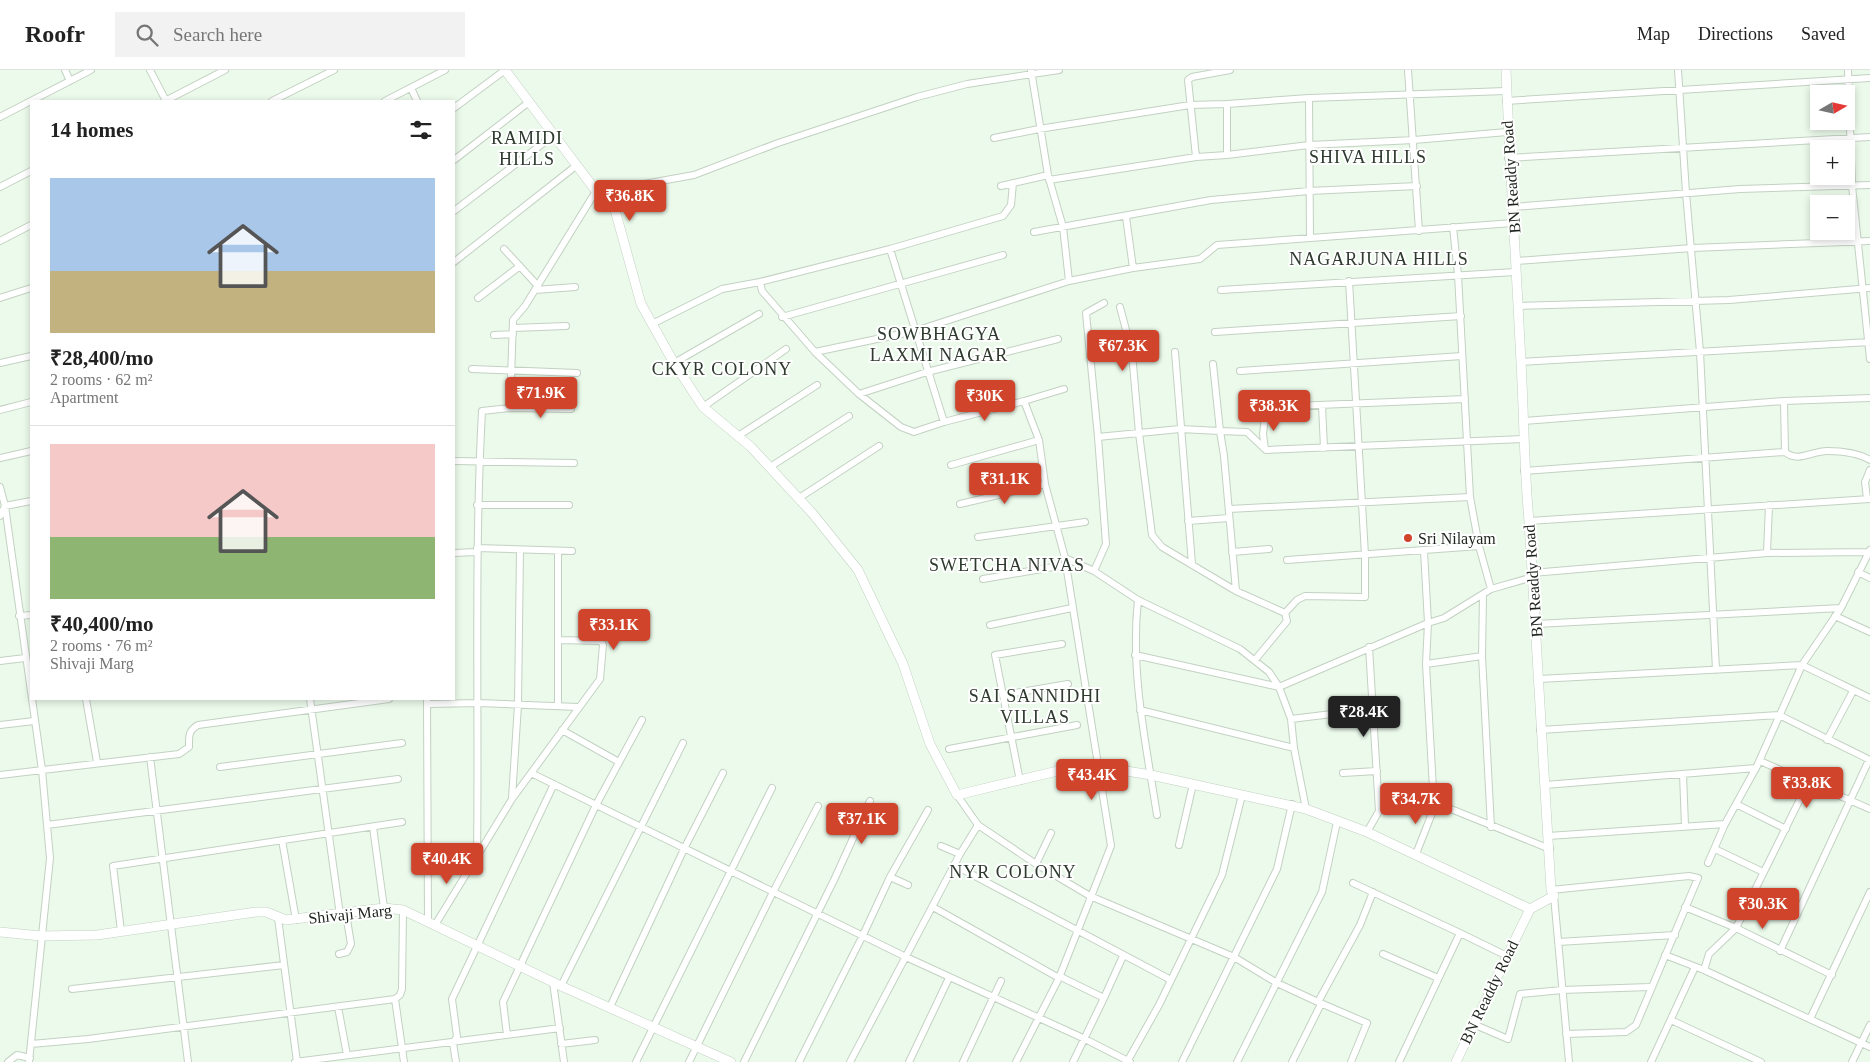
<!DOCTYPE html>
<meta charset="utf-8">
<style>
:root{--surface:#fff;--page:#f2f2f2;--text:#222;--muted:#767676;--line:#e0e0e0;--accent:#cf442a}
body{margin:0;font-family:"Times New Roman",serif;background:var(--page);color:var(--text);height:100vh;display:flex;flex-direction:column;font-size:19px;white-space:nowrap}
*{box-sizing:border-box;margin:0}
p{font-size:16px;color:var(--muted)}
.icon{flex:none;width:28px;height:28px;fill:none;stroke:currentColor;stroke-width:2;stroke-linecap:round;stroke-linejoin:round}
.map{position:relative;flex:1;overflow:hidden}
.panel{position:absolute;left:30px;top:30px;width:425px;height:600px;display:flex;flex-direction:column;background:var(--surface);border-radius:0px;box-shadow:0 2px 8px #0003}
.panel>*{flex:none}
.needle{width:32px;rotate:81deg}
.buttons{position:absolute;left:1810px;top:15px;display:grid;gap:10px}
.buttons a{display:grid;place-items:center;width:45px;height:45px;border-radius:0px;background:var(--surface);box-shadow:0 2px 8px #0003;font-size:25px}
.price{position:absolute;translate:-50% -42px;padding:0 11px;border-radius:5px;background:var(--accent);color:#fff;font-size:16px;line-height:32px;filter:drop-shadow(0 1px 2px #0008)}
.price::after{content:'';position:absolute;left:50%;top:30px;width:15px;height:11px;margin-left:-8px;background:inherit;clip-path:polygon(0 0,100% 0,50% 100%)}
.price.current{background:#222;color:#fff}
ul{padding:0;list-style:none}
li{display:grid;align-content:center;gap:10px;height:265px;padding:0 20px}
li+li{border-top:1px solid var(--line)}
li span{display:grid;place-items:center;height:155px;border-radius:0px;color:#555}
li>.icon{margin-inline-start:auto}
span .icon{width:90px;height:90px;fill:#fffc;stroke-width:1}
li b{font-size:21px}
h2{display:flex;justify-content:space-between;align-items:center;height:60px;padding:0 20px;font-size:21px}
header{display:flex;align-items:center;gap:30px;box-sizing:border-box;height:70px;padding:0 25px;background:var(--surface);border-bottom:1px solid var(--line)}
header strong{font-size:24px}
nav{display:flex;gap:28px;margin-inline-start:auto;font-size:18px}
.search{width:350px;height:45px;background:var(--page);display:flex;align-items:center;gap:12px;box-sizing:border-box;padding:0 18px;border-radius:0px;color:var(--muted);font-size:19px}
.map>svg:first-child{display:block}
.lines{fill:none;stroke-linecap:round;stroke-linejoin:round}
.street-casing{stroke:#c3d1c3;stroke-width:8}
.secondary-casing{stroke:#c3d1c3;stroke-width:10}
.street{stroke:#fff;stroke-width:6}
.secondary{stroke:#fff;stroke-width:9}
.poi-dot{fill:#cf442a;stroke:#fff;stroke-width:2}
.labels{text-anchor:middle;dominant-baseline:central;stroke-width:4;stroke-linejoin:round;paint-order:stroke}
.street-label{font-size:16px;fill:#1c221c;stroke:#fff}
.poi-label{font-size:16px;fill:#1c221c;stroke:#fff;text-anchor:start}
.neighbourhood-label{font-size:18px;letter-spacing:1px;fill:#2e3a2e;stroke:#fff}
</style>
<header>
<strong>Roofr</strong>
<div class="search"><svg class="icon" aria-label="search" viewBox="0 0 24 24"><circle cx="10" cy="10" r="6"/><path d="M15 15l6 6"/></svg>Search here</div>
<nav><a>Map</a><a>Directions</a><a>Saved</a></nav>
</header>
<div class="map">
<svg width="1870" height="992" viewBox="0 0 1870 992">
<rect width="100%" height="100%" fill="#ebfaeb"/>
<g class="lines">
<defs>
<path id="street" d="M65,0L70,11
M150,0L166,31
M1031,0L1048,105L1063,157L1069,211
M1408,0L1419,161
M1678,0L1686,123L1700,282L1716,600
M1848,0L1852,116L1870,289
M411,18L417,31
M1309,28L1310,168
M165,31L225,0
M272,31L334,0
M385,31L445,0
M1506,31L1870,8
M454,38L505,0
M0,47L91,0
M994,68L1039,59L1190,35L1227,34
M1227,85V34L1309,28L1506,21
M1196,87L1188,10L1192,7L1230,0
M1508,88L1870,67
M454,90L529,32
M1049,110L1196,87L1227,85L1309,75L1414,70L1507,62
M1001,116L1048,105
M0,117L31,101
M608,132L627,117L694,105L778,73L917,27L967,14L1059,0
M1513,137L1740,119L1870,115
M454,141L554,65
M1126,147L1133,198
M1034,162L1211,130L1309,121L1417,116
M0,171L31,155
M504,179L538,216
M890,179L944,352L1024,331L1039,370L1045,414L1065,488L1111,776L1059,908L1016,992
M1516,191L1692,178L1870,171
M454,192L577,95
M535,220L575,217
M1221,220L1515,202
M0,228L31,218
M478,228L520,196
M1104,233L1086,243L1098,367L1180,359L1220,361L1224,386L1236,521
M1517,236L1729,230L1870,218
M1120,237L1132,283L1139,363L1152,465L1162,477L1236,521L1285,543L1287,551L1255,590
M782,247L1003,185
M652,254L722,219L760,212
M513,258L566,256
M1215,262L1461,246
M494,265L513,264
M815,282L915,261L1069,211L1133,198L1200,189L1217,175L1513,153
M1175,282L1192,494
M1521,292L1870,272
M0,293L31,286
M674,293L759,244
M1213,294L1220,361L1247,362L1266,380L1523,369
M472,299L577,303
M1240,301L1462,286
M859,324L927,302L1058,269
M1024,331L1064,319
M1784,331L1785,382
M1322,335L1324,378
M703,337L786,279
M510,338L571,339
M0,340L31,332
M1523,351L1784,331L1870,328
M944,352L914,362L901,357L859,324L815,282L762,221L760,212L890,179L1003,146L1011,135L1013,113
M738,366L817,315
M1265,379L1263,364L1266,339L1269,337L1465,329
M0,388L31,381
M454,391L574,393
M951,395L1039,370
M770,397L849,346
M1524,401L1785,382C1798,393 1812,381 1827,381C1841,381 1858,383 1870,390
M0,417L5,436L0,446
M799,428L879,376
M1867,429L1865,412L1870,400
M960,434L1045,414
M477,435H569
M1229,439L1470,427
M1188,451L1229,448
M1529,451L1870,429
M978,467L1085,452
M1479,476L1491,519
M477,478L572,481
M558,481V636
M1232,482L1269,479
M454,483L477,482
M1767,483L1769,435
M1065,488L1094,501L1138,530C1130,602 1146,674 1157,745
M1287,490L1479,476L1470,427L1458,205L1453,157
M1094,501L1106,474L1098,367
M1858,502L1870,508
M1532,503L1767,483L1869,482
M1533,507L1491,519L1444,548L1428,553L1426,594L1433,719L1436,733L1550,779
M983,509L1065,495
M1483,525L1482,586L1491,757
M1138,530L1240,579L1269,602L1279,617L1291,649L1294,678L1306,739
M1285,543L1297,530L1305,526L1365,527V485L1349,211
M19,546L31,545
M1835,546L1870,562
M1536,554L1841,538
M990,555L1072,538
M1135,585L1279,617L1428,553L1424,481
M0,591L25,588
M1426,594L1482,586
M1539,609L1802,595L1870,628
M1003,625L1068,614
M86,629L97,692
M310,629L340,845
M427,629L428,852
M427,634L479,633L578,637
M1140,640L1294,678
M1291,649L1373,639
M0,655L34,651
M562,660L619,692
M1540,660L1779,645L1870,690
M1827,670L1853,621
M949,679L1077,655
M150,687L188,992
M1760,691L1870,739
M220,697L402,673
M531,703L906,887L1085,969L1130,992
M1343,703L1377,701
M1683,704L1685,756
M0,705L179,684L189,677C189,666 188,661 198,655L389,629
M1020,711L995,585L1062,574
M1545,715L1756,698
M512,728L518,635L520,480
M1736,734L1786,759
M47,755L398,709
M978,755L1036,794L1090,826L1234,887L1277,913L1318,932L1360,855L1373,822
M373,757L384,838
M1367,762L1379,741L1369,577
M1548,766L1725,754
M282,770L296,850
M1179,775L1193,714
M941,776L960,784
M1715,779L1763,802
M1416,784L1436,733
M477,785C479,637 474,488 482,341L510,338L513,250L525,236L596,121
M1708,793L1725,754L1757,696L1802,595L1841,538L1870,480
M1036,794L1051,763
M956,796L1171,910
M890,807L908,815
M1353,813L1460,863
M1551,820L1689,806L1698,808L1636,955L1626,962L1566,964
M1554,826L1569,992
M933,837L1059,908
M1685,837L1736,858L1832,905
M403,840L402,919L400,925L395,929L404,992
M278,848L297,992
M435,855L512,729L600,609L603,575L601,571L558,570
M121,861L113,796L402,752
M1558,872L1675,865
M1780,881L1869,690
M339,884L347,882L351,874L346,844
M1383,884L1438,908
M1665,885L1704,900L1870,977
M1704,900L1709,884L1736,858L1809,711
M1059,906L1104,928L1123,886
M553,912L564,992
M561,916L683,673
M72,919L284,895
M1318,932L1367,953L1351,992
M338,937L347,985
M610,937L685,777L723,703
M1810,949L1870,822
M1671,950L1761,992
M1473,954L1508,969L1520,924L1562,920L1650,917
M507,965L503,932L596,735L642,650
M31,974L88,969L395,929
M561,974L595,970
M8,992L17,985L30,988
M29,992L50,788L42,700L5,436L31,431
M295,992L560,958
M456,992L453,973L457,967L452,929L554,714
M636,992L772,718
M689,992L773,822L818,736
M744,992L834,810L870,731
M799,992L863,865L890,807L928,740
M850,992L960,784L978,755L957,725
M909,992L949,908
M963,992L1001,911
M1073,992L1104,928
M1127,992L1159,935L1222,805L1242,725
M1182,992L1277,799L1292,734
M1237,992L1322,822L1337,752
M1292,992L1321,934
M1399,992L1460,863L1507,886
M1651,992L1695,897
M1852,992L1870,955"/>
<path id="secondary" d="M505,0L596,121L615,140L641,234L674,293L703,337L751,377L813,444L858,500L903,594L930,674L957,725L1066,699L1096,696L1151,705L1306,739L1367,762L1530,839
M0,862L41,866L97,865L256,842H266L286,850L384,838L403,840L561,916L731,992
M1456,992L1530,839L1554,826L1551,820L1529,451C1524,398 1524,345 1521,292C1516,194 1510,97 1506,0"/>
</defs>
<use href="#street" class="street-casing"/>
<use href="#secondary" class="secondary-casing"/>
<use href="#street" class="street"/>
<use href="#secondary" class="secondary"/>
</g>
<circle class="poi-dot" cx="1408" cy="468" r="5"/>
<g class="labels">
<g class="street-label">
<text transform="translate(1511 107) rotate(-94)">BN Readdy Road</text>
<text transform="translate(1533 511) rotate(-94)">BN Readdy Road</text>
<text transform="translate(350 844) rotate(-6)">Shivaji Marg</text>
<text transform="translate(1489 922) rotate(-64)">BN Readdy Road</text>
</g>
<g class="poi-label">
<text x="1418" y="468">Sri Nilayam</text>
</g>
<g class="neighbourhood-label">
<text x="527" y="68">RAMIDI<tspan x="527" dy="21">HILLS</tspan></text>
<text x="1368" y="87">SHIVA HILLS</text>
<text x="1379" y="189">NAGARJUNA HILLS</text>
<text x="939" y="264">SOWBHAGYA<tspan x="939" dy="21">LAXMI NAGAR</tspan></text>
<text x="722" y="299">CKYR COLONY</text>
<text x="1007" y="495">SWETCHA NIVAS</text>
<text x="1035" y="626">SAI SANNIDHI<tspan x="1035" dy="21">VILLAS</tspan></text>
<text x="1013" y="802">NYR COLONY</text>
</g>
</g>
</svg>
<div class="buttons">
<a><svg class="needle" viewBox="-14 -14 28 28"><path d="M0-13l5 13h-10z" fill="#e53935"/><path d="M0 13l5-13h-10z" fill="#767676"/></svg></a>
<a>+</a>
<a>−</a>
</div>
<b class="price" style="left:630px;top:152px">₹36.8K</b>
<b class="price" style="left:1123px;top:302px">₹67.3K</b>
<b class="price" style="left:541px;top:349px">₹71.9K</b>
<b class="price" style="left:985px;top:352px">₹30K</b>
<b class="price" style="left:1274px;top:362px">₹38.3K</b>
<b class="price" style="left:1005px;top:435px">₹31.1K</b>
<b class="price" style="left:614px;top:581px">₹33.1K</b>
<b class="price current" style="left:1364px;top:668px">₹28.4K</b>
<b class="price" style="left:1092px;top:731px">₹43.4K</b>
<b class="price" style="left:1807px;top:739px">₹33.8K</b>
<b class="price" style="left:1416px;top:755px">₹34.7K</b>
<b class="price" style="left:862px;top:775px">₹37.1K</b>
<b class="price" style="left:447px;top:815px">₹40.4K</b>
<b class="price" style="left:1763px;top:860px">₹30.3K</b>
<section class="panel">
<h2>14 homes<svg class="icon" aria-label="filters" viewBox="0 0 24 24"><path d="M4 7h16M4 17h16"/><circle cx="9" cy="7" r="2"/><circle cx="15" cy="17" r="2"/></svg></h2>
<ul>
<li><span style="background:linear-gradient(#a9c7e8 60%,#c2b280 0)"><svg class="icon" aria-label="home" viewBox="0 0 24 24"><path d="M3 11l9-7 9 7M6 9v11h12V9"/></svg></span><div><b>₹28,400/mo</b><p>2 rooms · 62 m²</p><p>Apartment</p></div></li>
<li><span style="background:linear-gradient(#f6c9c9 60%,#8fb573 0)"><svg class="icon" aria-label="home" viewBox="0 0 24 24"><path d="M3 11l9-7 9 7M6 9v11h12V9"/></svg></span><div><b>₹40,400/mo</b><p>2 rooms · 76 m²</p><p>Shivaji Marg</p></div></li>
</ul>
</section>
</div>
